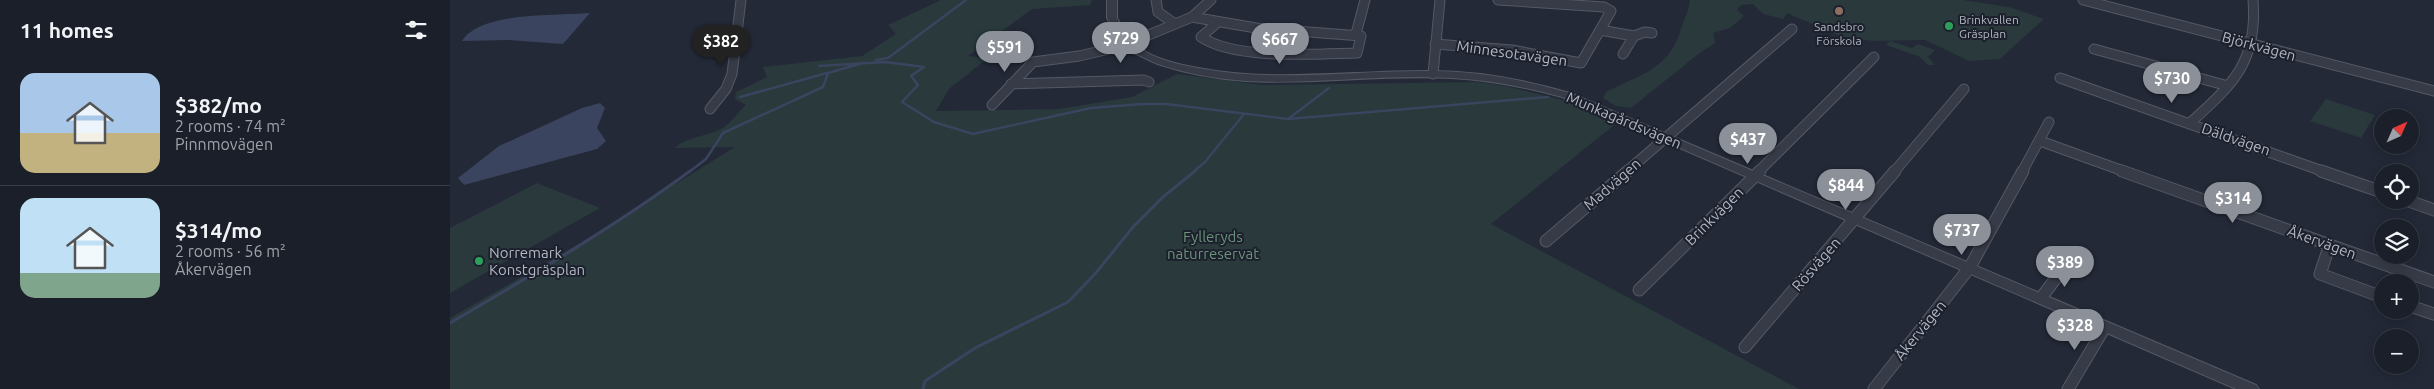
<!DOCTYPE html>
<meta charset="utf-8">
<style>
:root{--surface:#1a1f29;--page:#272c35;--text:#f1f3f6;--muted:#9fa2a8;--line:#383d46;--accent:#8c9099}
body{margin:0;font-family:Ubuntu,sans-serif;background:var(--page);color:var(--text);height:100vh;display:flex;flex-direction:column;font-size:19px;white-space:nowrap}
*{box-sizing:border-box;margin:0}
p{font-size:16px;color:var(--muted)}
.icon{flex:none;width:28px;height:28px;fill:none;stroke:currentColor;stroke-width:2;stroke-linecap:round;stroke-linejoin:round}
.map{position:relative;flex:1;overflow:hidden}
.details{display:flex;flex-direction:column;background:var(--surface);width:450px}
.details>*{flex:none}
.needle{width:32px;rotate:45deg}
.controls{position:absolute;left:1924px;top:109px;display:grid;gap:10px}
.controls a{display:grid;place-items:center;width:45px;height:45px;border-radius:50%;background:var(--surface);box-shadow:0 2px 12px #0003,0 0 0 1px var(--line);font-size:25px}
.price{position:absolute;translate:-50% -42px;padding:0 11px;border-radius:18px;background:var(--accent);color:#fff;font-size:16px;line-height:32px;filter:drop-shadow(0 1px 2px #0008)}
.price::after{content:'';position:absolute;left:50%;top:30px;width:15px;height:11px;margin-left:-8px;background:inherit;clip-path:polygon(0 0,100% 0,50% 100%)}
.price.current{background:#222;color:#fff}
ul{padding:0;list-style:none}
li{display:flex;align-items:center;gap:15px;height:125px;padding:0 20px}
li+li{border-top:1px solid var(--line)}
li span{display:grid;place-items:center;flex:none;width:140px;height:100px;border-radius:15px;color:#555}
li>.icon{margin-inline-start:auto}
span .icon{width:60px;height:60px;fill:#fffc;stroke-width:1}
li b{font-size:21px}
h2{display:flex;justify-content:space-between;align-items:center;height:60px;padding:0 20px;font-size:21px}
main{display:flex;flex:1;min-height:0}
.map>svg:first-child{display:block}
.green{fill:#29393c}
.water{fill:#3a445e}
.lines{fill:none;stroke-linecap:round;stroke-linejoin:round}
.stream-far1{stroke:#3a445e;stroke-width:2.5}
.stream{stroke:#3a445e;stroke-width:3}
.minor-far1-casing{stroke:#545965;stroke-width:11}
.minor-casing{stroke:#545965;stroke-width:13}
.tertiary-casing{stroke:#545965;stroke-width:2}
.minor-far1{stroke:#373b47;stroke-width:9}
.minor{stroke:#373b47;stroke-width:11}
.tertiary{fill:#373b47;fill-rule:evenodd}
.education-dot{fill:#8d6e63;stroke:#1c202c;stroke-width:2}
.leisure-dot{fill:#2e9e5b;stroke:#1c202c;stroke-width:2}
.labels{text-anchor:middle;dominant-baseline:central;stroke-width:4;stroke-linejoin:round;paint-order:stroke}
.far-poi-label{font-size:12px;fill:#b1b6c4;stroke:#1c202c;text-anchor:start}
.street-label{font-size:15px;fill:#b1b6c4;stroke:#1c202c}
.park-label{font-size:15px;fill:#6b927a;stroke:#1c202c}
.poi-label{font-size:15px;fill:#b1b6c4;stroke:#1c202c;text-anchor:start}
</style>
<main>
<section class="details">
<h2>11 homes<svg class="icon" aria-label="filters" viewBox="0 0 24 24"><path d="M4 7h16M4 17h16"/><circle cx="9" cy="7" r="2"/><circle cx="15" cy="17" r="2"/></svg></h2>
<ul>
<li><span style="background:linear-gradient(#a9c7e8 60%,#c2b280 0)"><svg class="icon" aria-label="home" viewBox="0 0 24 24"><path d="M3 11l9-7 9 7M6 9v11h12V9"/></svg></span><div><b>$382/mo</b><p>2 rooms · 74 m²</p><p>Pinnmovägen</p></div></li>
<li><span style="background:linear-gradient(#bfe0f5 75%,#7fa58c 0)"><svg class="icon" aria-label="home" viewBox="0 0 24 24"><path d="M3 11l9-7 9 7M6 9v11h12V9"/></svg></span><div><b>$314/mo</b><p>2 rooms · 56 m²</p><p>Åkervägen</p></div></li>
</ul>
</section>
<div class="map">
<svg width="1984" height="389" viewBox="0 0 1984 389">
<rect width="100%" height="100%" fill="#232937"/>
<path class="green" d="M491,0H642L640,5L582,9L518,56L538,58L499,89L486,111L609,109L682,97L727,74L812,85L1027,82L1055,86L1125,103L1168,122L1041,224L1349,389H0V318L125,246L285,147L224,148C239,136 256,137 273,128C281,123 288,112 296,105L285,99L286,92L317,77L313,67L412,56L446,34L438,25Z
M1240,0H1513L1559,7L1594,19L1550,59L1519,61L1475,40L1424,41L1392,37L1337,13L1333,19L1313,14L1303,4L1291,5L1287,10L1294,16L1280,28L1263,33L1265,43L1251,52L1181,108L1166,106L1153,98L1156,92C1193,73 1219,70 1232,26C1235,17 1239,10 1240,0Z
M1440,41L1462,48L1468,44L1485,50L1478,57L1485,65H1478L1470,57L1436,45Z
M1876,99L1925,115L1911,138L1860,121Z
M87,183L150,208L0,293V228Z"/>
<path class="water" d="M140,13L113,44L57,40L12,41C31,11 107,16 140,13Z
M150,103L155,108L147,128L156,141L147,149L14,185L8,178L49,146L132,108Z"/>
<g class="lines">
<path class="stream-far1" d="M426,60L438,58L516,0
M369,66L435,62L474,67L461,76L468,85L452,102L484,122L523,134L641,108L692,104H716L838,119L1098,97
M290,97L377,73
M838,119L879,88
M239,172L256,159L273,133L373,87L378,73L413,63
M743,172L755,162L794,114"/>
<path class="stream" d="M0,323C82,275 164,227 240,171
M473,389L475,381L525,348L618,302L645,274L683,227L713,197L745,171"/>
<defs>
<path id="minor-far1" d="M706,0L708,12L725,24
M1633,0L1984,91
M742,17L806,28L911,36L907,53C866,54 785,60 751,37L768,22
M1150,30L1184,36L1195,32L1202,33
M906,34L915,0
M689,39L742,17L761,0
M985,44L1062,50L1131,63L1161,11L1154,7L1048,0
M1644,49L1778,86
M1173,54L1184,36
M983,74L990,0
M1610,78L1875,172
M561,84L694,80L699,82
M542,105L583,62L629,56L659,49
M260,109L276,89L282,74L291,0
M1740,123C1783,84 1808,62 1803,0
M1590,141L1676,172
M1176,172L1342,29
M1308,172L1424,57
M1444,172L1514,89
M1572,172L1599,122"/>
<path id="minor" d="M1672,171L1984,282
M1871,171L1932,192
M1956,200L1984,210
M1096,241L1178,171
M1877,253L1870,274L1932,297
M1189,290L1310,171
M1591,298L1618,262
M1960,306L1984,314
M1295,347L1445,171
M1424,389L1520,267L1573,171
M1618,389L1655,327"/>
<path id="tertiary" d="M657,0H667V18L676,33L686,34L695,41L691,49C708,60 728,64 748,68C825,83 904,70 982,71C1029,71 1075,80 1120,93L1806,385L1809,389H1786L1112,97C1076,87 1039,80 1001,78C932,74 864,85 796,81C768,79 738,74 711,65C702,63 691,55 683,53C673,51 669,59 654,49L653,47L655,40L666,34L657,18ZM680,39L685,42C680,49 671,50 663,46L664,43L670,40Z"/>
</defs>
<use href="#minor-far1" class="minor-far1-casing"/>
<use href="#minor" class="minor-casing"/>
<use href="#tertiary" class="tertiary-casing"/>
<use href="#minor-far1" class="minor-far1"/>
<use href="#minor" class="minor"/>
<use href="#tertiary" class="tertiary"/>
</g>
<circle class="education-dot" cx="1389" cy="11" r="5"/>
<g class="leisure-dot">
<circle cx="1499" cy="26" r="5"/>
<circle cx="29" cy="261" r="5"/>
</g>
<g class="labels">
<g class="far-poi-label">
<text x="1509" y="19">Brinkvallen<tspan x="1509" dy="14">Gräsplan</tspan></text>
<text x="1389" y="26" text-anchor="middle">Sandsbro<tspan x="1389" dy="14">Förskola</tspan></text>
</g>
<g class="street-label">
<text transform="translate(1809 46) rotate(15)">Björkvägen</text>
<text transform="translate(1062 53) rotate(8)">Minnesotavägen</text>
<text transform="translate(1174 120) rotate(23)">Munkagårdsvägen</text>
<text transform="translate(1786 139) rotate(19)">Däldvägen</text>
<text transform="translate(1162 184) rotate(-41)">Madvägen</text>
<text transform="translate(1264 216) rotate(-45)">Brinkvägen</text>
<text transform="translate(1872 242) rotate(20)">Åkervägen</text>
<text transform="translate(1366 264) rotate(-49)">Rösvägen</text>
<text transform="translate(1470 330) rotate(-51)">Åkervägen</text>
</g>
<g class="park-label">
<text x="763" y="236">Fylleryds<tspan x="763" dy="17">naturreservat</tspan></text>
</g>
<g class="poi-label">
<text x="39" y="252">Norremark<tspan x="39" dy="17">Konstgräsplan</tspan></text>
</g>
</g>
</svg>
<div class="controls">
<a><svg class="needle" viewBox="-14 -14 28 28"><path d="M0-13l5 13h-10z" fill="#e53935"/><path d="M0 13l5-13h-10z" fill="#9fa2a8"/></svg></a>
<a><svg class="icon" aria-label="locate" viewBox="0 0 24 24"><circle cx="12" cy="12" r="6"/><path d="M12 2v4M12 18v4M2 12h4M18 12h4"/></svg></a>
<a><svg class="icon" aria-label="layers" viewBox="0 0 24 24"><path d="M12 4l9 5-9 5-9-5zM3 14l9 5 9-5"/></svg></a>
<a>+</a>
<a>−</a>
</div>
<b class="price" style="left:671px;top:64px">$729</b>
<b class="price" style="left:830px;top:65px">$667</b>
<b class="price current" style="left:271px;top:67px">$382</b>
<b class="price" style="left:555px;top:73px">$591</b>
<b class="price" style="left:1722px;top:104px">$730</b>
<b class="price" style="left:1298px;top:165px">$437</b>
<b class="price" style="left:1396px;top:211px">$844</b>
<b class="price" style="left:1783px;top:224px">$314</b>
<b class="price" style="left:1512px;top:256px">$737</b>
<b class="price" style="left:1615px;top:288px">$389</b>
<b class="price" style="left:1625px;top:351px">$328</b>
</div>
</main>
